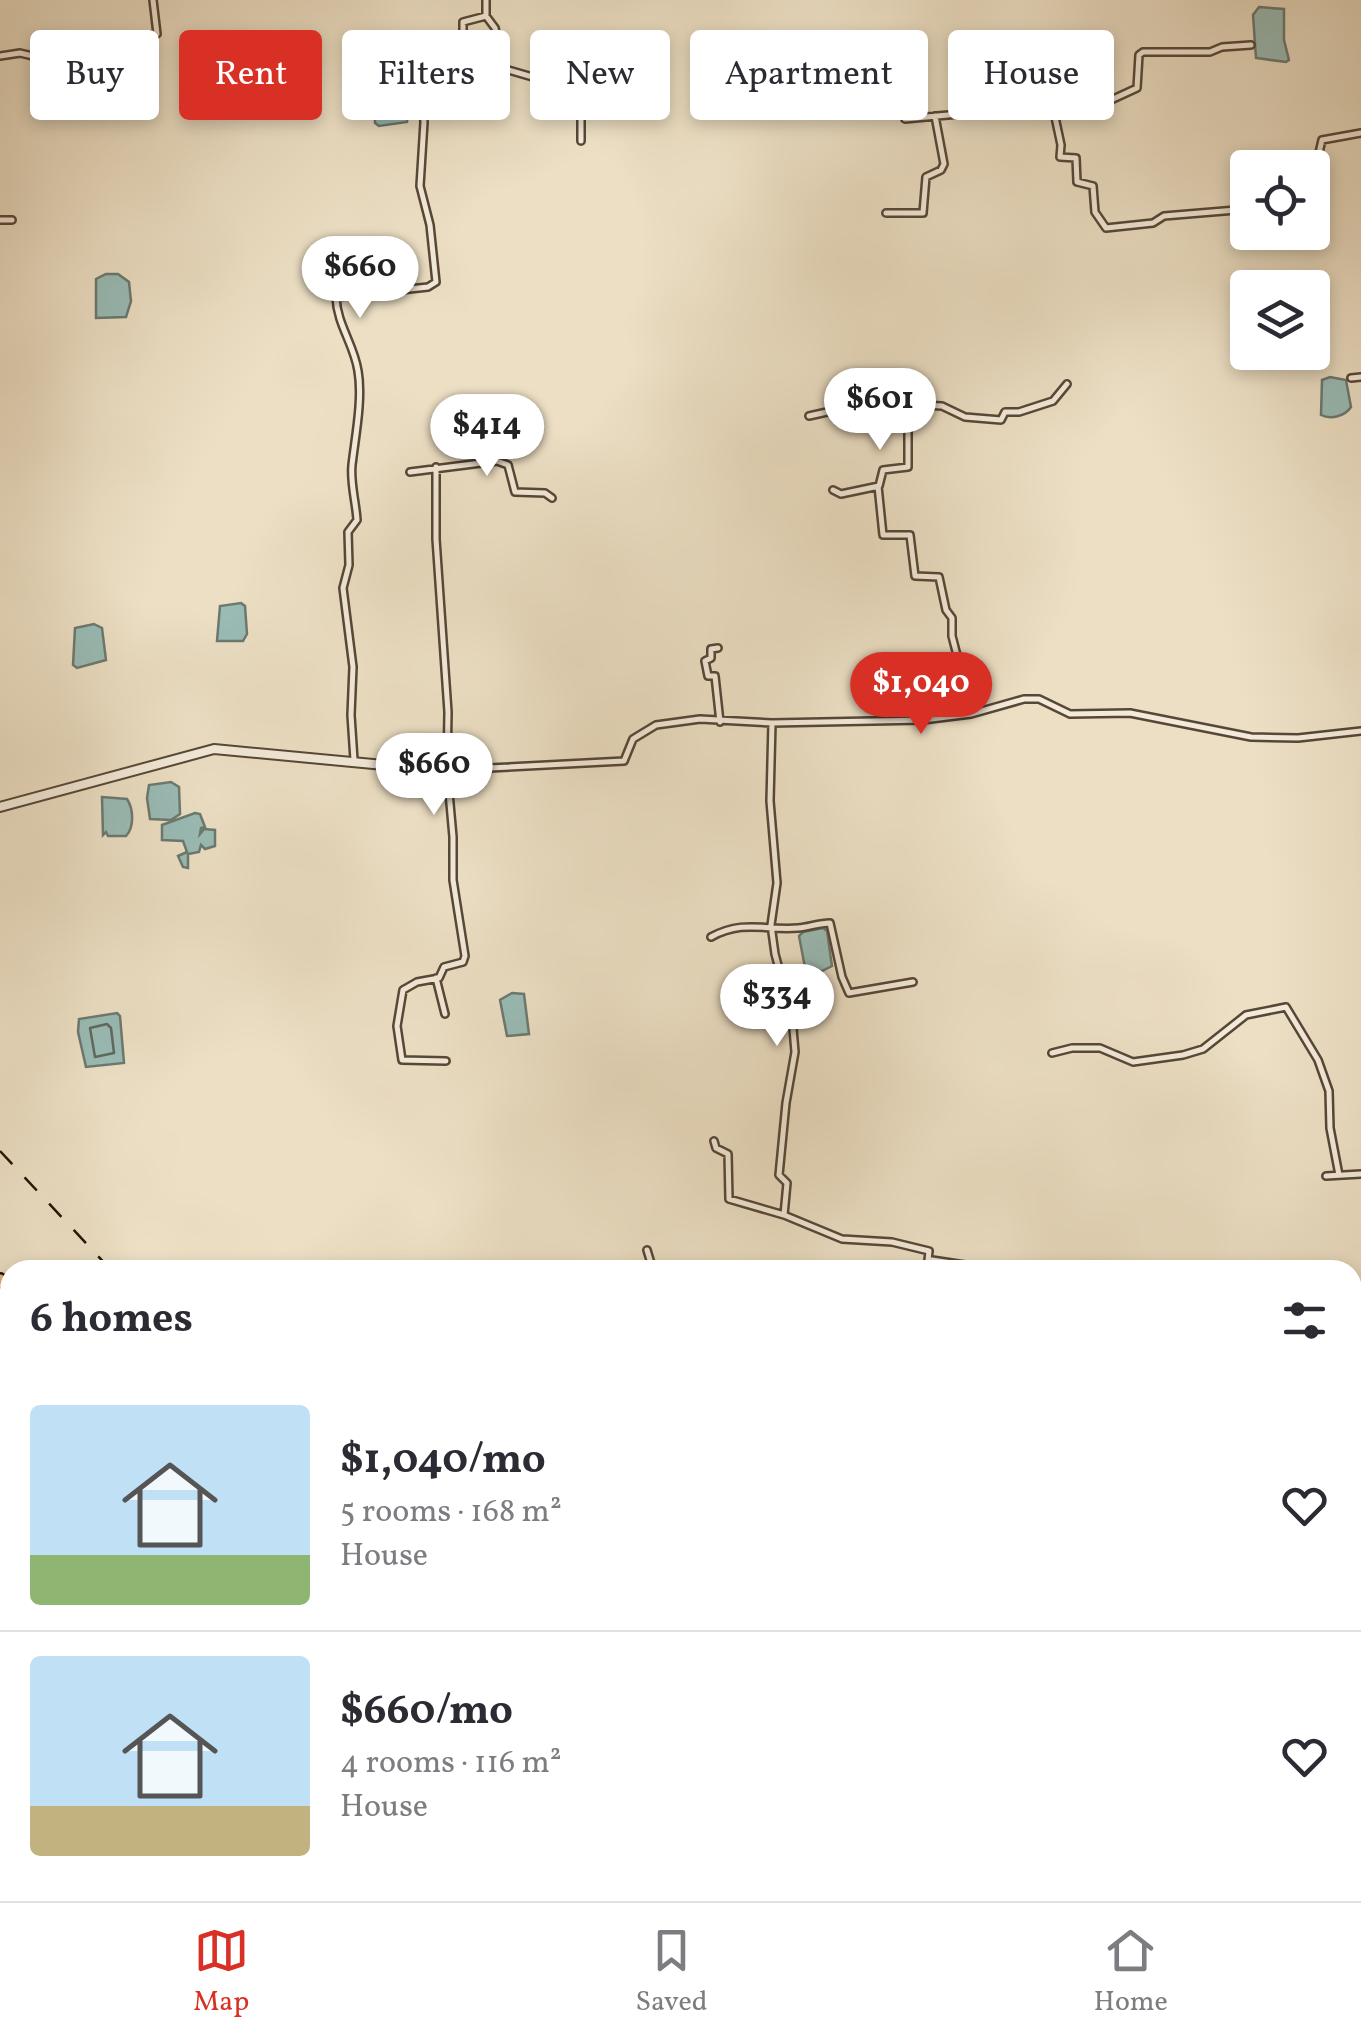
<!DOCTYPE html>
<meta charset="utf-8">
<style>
:root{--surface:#fff;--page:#f2f2f3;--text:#2b2b33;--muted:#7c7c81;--line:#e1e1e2;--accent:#d93025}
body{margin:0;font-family:Vollkorn,serif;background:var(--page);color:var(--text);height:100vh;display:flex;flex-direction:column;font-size:38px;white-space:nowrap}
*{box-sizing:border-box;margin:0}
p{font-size:32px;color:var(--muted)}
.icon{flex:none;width:55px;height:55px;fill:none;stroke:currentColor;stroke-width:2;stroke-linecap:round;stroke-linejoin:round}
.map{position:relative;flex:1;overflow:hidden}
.drawer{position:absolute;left:0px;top:1260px;width:1362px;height:642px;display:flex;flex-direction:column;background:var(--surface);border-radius:30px 30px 0 0;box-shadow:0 5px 15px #0003}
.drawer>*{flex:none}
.top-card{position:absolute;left:30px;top:30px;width:1302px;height:90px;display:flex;gap:20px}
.buttons{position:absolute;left:1230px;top:150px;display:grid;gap:20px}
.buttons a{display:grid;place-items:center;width:100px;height:100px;border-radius:10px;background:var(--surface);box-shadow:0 5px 15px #0003;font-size:50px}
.price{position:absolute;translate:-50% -85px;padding:0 22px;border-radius:35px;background:#fff;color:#222;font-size:32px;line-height:65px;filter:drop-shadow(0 2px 5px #0008)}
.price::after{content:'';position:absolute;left:50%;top:60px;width:30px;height:22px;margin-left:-15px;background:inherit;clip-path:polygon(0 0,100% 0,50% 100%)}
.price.active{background:var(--accent);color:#fff}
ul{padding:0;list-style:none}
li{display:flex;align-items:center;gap:30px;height:250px;padding:0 30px}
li+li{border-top:2px solid var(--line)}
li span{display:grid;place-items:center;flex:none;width:280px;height:200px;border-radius:10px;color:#555}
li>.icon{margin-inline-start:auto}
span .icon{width:120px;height:120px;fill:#fffc;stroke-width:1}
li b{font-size:42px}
h2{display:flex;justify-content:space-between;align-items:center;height:120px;padding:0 30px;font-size:42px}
.pill{padding:0 35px;border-radius:10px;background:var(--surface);box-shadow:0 5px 15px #0003;font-size:35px;line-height:90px}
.pill.active{background:var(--accent);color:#fff}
.menu{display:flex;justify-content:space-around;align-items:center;height:140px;border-top:2px solid var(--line);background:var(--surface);font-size:28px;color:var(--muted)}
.menu a{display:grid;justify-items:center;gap:5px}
.menu .active{color:var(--accent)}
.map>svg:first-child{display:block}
.water{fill:#99bcb6;stroke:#6b7970;stroke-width:2.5}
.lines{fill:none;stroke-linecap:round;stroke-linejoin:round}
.shore{stroke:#5f685f;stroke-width:2.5}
.canal{stroke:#99bcb6;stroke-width:5}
.minor-casing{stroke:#574737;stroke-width:10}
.tertiary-casing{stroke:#574737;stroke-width:12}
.primary-casing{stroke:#251408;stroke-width:15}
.trunk-casing{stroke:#251408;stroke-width:16}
.minor{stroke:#f3ead9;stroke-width:5}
.tertiary{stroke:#f3ead9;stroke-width:8}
.primary{stroke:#e6c082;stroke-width:10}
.trunk{stroke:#e6c082;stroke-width:11}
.rail{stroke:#251408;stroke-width:2.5;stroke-dasharray:18 18;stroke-linecap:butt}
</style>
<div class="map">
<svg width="1361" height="1901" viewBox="0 0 1361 1901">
<rect width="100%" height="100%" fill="#ecdfc4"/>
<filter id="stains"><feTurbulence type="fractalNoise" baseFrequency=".002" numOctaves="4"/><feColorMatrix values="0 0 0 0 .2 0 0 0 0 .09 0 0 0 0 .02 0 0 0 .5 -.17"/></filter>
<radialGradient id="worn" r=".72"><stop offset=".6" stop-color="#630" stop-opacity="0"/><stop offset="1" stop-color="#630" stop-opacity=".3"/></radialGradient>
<path class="water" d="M1259,7L1284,9V40L1289,60L1286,62L1256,58L1253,15Z
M385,72H398L407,76L410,102L407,122L379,126L375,123L374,78Z
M106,274H118L129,282L131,301L126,317L96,318V279Z
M1330,377L1346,380L1351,407C1345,416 1331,420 1321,415L1322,380Z
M241,603L245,606L247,634L243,641H217L220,606Z
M94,624L102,628L106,660L77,668L73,665L75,628Z
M171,782L179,787L180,814L171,820L150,819L147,798L149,785Z
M102,797L127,799C133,808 135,826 126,836H108L106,832L103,835Z
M195,813L200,814L205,827L201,828L200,834L204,829L215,830V846L205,849L201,845L199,852L188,854V868L183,867L178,856L187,852L183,841L162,840V825Z
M823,928L827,931L832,966L816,974L806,973L799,936L803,932Z
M512,993L524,994L529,1034L507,1036L500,1000Z
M117,1013L120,1016L124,1063L86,1067L78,1032L79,1019Z"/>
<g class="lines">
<path class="shore" d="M107,1024L111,1028L114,1053L95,1057L90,1028Z"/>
<path class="canal" d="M0,1879L10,1868"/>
<defs>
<path id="minor" d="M486,16L495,28L505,69L581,91V141
M0,56L20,53L37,57L90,49L96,54L134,37L157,34L153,0
M421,98L484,82L505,69
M1052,103L1061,145L1060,157L1076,158L1077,182L1093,186L1095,212L1106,228L1153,223L1164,216L1248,209
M905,119L1111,100L1137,88L1139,55L1143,52H1210L1222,47L1251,45
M1297,168L1318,157L1322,140L1361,133
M886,213H923L926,177L941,170L944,164L935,116
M0,220H12
M1351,378L1361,377
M809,416L845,408L923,405L942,406L965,417L1001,420L1005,412H1019L1053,401L1067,384
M436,467V539L448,712L447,770L453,837V880L465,956L463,962L444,967L439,978L417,982L403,990L397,1026L402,1060L446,1061
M410,472L497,461L508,465L515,492L545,493L552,498
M878,486L883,535H910L915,576L939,577L946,610L952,618V636L959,663L962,715
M833,490L841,494L879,486L883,470L908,467V407
M718,648L711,649V658L705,661L708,676H715L720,722
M772,723L770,801L777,883L771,925L775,954L792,1017L795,1052L786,1103L779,1175L787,1183L784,1215L842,1239L892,1242L929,1251L927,1270
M354,760L351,715L353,667L343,588L349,565L348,532L357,520C356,503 350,482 352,465C355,438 363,399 358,371C354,344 337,325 336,297L428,287L436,282L430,225L420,186L424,122L417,58L463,45V22L486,16V0
M489,768L624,761L633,739L656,725L700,719L772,723L923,720L971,714L1024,699H1039L1070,714L1130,713L1251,737L1298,738L1361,731
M711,937C744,919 766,931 798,928C809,927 819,923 830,923L842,977L849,993L913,982
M436,978L445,1014
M1052,1053L1072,1048H1100L1133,1062L1183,1055L1203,1049L1246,1015L1286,1007L1318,1060L1329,1091L1330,1128L1339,1175
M714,1141L716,1148L728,1154L729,1199L784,1215
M1326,1176L1361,1174
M647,1250L653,1270
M932,1260L998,1270
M1016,1270L1043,1265L1069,1266V1270
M0,1482L3,1493L10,1500
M0,1624L10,1623
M0,1793C11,1772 1,1749 10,1726
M0,1857L6,1851L10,1836
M1025,1892L1028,1901"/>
<path id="tertiary" d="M0,807L214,749L437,770L489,768"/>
<path id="primary" d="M808,1901L822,1892"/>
<path id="trunk" d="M0,1280L10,1287
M933,1892L945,1901"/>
</defs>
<use href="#minor" class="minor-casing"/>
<use href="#tertiary" class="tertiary-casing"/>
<use href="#primary" class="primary-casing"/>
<use href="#trunk" class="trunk-casing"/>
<use href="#minor" class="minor"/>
<use href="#tertiary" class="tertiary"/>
<use href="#primary" class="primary"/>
<use href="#trunk" class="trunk"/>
<path class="rail" d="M0,1151L111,1270
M979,1892L991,1901"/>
</g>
<rect width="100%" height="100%" filter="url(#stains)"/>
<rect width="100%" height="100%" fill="url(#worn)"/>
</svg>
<div class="buttons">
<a><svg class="icon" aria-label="locate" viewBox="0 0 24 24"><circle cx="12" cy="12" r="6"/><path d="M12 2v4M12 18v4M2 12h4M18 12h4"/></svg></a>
<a><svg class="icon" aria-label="layers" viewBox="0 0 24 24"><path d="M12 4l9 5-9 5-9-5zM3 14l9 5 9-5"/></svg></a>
</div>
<b class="price" style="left:360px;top:321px">$660</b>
<b class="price" style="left:880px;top:453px">$601</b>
<b class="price" style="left:487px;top:479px">$414</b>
<b class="price active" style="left:921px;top:737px">$1,040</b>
<b class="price" style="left:434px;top:818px">$660</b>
<b class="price" style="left:777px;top:1049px">$334</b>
<div class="top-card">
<a class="pill">Buy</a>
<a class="pill active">Rent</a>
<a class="pill">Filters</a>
<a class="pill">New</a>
<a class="pill">Apartment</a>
<a class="pill">House</a>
</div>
<section class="drawer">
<h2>6 homes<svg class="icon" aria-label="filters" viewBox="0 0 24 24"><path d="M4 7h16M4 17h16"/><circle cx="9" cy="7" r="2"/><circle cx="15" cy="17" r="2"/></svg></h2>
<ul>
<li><span style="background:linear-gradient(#bfe0f5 75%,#8fb573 0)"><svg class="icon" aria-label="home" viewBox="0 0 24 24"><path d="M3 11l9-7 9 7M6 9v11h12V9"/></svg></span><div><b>$1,040/mo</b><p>5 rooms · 168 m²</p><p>House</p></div><svg class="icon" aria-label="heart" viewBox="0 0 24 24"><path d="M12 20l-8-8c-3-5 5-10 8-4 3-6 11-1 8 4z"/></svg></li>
<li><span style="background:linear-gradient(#bfe0f5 75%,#c2b280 0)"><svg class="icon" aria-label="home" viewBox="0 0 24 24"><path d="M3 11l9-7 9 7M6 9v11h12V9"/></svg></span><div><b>$660/mo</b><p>4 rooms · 116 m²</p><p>House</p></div><svg class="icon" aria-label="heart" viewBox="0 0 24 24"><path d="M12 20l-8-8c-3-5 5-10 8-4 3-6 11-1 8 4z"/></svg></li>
</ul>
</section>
</div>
<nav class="menu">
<a class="active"><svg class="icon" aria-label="map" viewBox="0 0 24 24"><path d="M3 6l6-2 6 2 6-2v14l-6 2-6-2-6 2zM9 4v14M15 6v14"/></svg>Map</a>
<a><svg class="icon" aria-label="saved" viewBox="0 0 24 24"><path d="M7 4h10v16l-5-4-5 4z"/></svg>Saved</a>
<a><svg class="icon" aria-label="home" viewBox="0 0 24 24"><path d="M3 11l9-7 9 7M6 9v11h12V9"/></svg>Home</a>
</nav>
